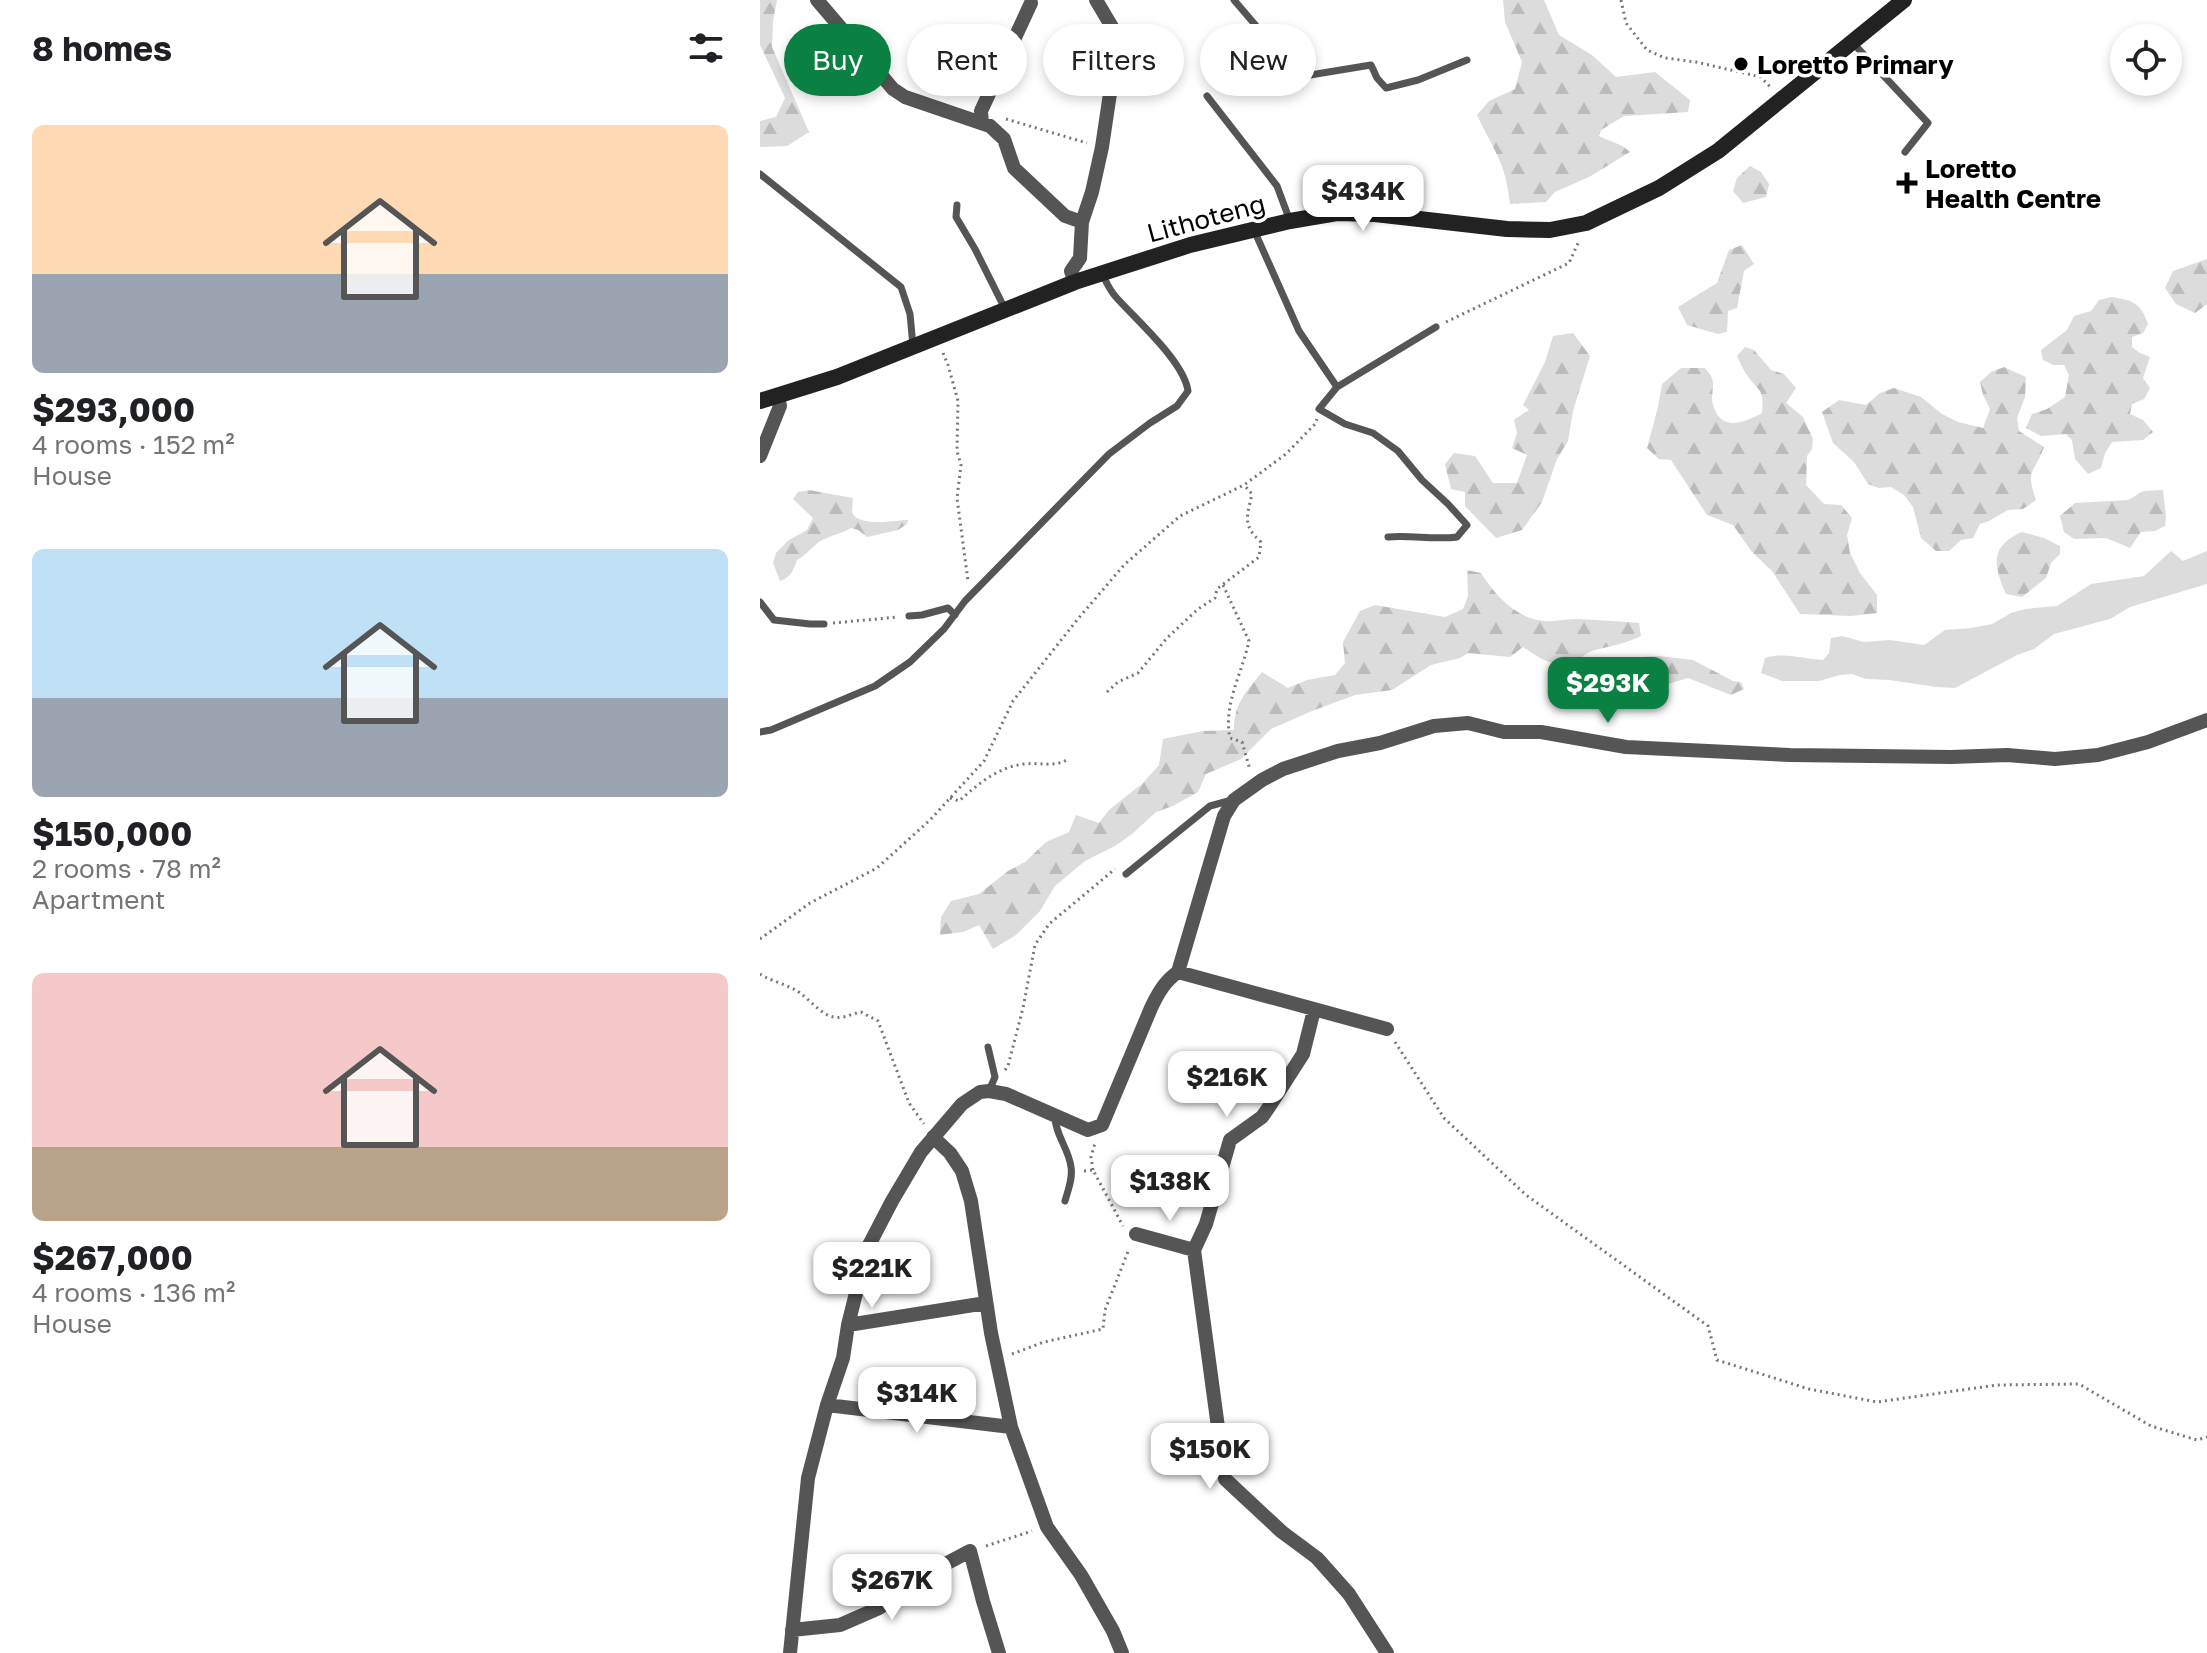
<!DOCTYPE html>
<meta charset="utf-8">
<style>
:root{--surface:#fff;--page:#f6f6f6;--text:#202124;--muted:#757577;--accent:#0b8043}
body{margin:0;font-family:"Golos Text",sans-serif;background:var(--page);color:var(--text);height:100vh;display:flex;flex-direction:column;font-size:30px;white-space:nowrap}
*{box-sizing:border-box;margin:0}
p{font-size:26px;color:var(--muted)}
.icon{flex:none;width:44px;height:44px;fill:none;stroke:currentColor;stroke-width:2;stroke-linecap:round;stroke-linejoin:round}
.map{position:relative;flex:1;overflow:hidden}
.details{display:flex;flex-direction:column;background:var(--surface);width:760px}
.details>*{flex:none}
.hud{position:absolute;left:24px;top:24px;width:760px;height:72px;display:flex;gap:16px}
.buttons{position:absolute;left:1350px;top:24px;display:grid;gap:16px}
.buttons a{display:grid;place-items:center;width:72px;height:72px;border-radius:50%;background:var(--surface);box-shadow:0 4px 12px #0003;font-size:40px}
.price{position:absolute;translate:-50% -68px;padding:0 18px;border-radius:16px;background:#fff;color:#222;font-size:26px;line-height:52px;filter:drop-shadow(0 2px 4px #0008)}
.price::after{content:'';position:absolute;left:50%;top:48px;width:24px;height:18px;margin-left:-12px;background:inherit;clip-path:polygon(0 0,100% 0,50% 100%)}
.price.on{background:var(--accent);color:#fff}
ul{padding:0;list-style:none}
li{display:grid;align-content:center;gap:16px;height:424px;padding:0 32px}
li span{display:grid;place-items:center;height:248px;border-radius:12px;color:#555}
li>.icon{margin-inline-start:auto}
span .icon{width:144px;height:144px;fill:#fffc;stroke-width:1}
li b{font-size:34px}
h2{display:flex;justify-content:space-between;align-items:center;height:96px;padding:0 32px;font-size:34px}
.tag{padding:0 28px;border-radius:36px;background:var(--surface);box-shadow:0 4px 12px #0003;font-size:28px;line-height:72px}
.tag.on{background:var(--accent);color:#fff}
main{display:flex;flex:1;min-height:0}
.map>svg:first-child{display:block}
.grass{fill:#dcdcdc}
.forest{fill:url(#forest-firs)}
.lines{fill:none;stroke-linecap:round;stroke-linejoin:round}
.path{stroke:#777;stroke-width:3;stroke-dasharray:2 4;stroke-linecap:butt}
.service{stroke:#555;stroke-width:7}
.minor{stroke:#555;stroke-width:14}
.secondary{stroke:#222;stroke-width:16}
.poi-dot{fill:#000;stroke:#fff;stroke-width:3}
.labels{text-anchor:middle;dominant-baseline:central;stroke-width:7;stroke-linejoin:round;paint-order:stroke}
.poi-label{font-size:26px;font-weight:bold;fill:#000;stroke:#fff;text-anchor:start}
.street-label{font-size:26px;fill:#000;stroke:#fff}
</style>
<main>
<section class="details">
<h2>8 homes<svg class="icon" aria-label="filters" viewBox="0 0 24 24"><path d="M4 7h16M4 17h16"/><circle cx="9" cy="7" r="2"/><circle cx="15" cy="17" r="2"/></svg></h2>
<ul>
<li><span style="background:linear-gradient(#ffd9b3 60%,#9aa5b1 0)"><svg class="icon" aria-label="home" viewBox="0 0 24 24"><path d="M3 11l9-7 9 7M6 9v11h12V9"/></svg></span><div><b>$293,000</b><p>4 rooms · 152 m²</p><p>House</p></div></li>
<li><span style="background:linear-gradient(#bfe0f5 60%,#9aa5b1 0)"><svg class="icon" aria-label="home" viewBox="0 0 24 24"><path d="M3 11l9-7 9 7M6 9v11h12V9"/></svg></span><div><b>$150,000</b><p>2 rooms · 78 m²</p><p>Apartment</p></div></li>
<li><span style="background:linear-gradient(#f6c9c9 70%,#b9a48a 0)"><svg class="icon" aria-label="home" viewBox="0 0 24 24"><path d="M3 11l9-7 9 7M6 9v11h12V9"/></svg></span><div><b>$267,000</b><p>4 rooms · 136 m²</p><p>House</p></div></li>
</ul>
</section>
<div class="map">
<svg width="1447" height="1653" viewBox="0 0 1447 1653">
<defs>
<pattern id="forest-firs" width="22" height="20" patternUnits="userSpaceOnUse" patternTransform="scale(2)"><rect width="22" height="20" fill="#dcdcdc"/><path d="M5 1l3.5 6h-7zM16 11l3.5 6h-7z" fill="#bbb"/></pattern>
</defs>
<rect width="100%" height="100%" fill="#fff"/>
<path class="grass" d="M1411,551L1423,561L1447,551V584L1370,607L1350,619L1294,634L1274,649L1257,655L1195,688L1176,687L1130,680L1106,679L1092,674L1080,675L1059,681H1022L1001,673L1005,658C1023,652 1044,659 1063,660L1069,653L1071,638L1082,636L1104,642L1130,640L1164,645L1185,630L1211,628L1232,624L1251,613L1265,609L1297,606L1331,584L1384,576Z"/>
<path class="forest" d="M0,0H17L13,21L12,47L49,132L27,146L0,147V121L16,117L25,98L0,45Z
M743,0H784L799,35L832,55L856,77L895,72L930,100L928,112L864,116L841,130L839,136C850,142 861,143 870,152L829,177L795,192L786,202L750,204C748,187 745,171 737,155C731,141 723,129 717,115L729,101L755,89L762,62L745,22Z
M990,166L1001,172L1009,184L1006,197L983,203L973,191L977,178Z
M982,245L994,264L984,271L977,308L968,311L967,332L958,334L927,325L918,307L957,283L969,250Z
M1447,259V304L1435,313L1416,304L1405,288L1413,271Z
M1351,297C1373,300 1381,303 1388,324L1383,333L1372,337V347L1380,353L1390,357L1383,378L1390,388L1384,399L1372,404L1370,414L1383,420L1393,432L1383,440L1352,442L1345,453L1341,468L1328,474L1315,459L1312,440L1306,434L1281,436L1266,428L1272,414L1287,409L1305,397L1309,375L1304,365H1293L1283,360L1281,350L1307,330L1314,316L1331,311L1339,300Z
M813,333L830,356L813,411L808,441L797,459L782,502L762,530L736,538L705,506V492L691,489L685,464L694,453L715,456L733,483H757L767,455L752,448L757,433L754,420L769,410L763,405L785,362L793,336Z
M985,347L994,350L1011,370L1024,374L1036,388L1026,403L1043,417L1053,439L1052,449L1047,456L1046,485L1064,504L1081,505L1092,518L1087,535L1090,553L1100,573L1117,595V613L1091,616L1040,614L1012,571L992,552L973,525L947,515L911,460L899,459L887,448L898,407L902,384L921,368H945C947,371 951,374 952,379C955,386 950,397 953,405C961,432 984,423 1002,413C1004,387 1000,394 987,375C983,370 980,362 977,356Z
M1244,367L1266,377L1265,397L1257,418L1259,431L1284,447C1274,474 1265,469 1276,500L1263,509L1248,510L1229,521L1220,524L1213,538L1201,540L1189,551H1176L1161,538L1153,507L1144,495L1131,487L1119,488L1108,484L1094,462L1073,443L1062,412L1079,400L1106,405L1120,393L1134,388L1161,397L1182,414L1198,422L1223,428L1230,409L1223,395L1220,382L1231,372Z
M49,490L93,498C93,500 92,510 92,512C98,528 136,520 148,520L147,524L138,530L107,537L98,530L91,528C81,534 68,536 59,542C51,548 46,555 37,560C33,571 31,577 20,581L13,563L16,553L29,540L47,530L53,518L33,499L38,492Z
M1403,490L1406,517L1405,526L1395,531L1381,532L1370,548L1346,538L1314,539L1304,532L1300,516L1315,503L1368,500L1384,491Z
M1262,532L1284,538L1300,546V554L1291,563L1286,578L1262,597L1246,594C1233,565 1230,546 1262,532Z
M707,570L721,573C736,596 755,618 784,621C795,622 806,619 816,619C837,620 858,621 879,623L881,636C865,644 849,646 832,651C826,653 822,658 816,660C792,669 782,659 763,647L750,657L708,653L700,658L671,665L632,690L595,695L552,711L511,729L481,759L446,774L438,792L413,806L396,812L372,834L355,846L325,861L295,886L280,911L256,935L233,949L219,925L203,932L180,935L181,917L191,901L219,894L248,871L265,862L286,842L309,832L316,815L339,823L349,810L383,783L399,765L403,739L443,731L474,730C474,703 486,692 502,672L528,688L547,680L575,675L585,663L583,642L600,611L615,605L685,617L703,609L708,596Z
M899,656L933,660L973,681L981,682L984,689L971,695L928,678L908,684L883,683L860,675L859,664L882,657Z"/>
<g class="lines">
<path class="path" d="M861,0L866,23L887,50L905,58L936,62L1001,77L1011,88
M456,88L501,48
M246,119L327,143
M686,322L809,263L819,241
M183,353L188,365L198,401L197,451L201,465L197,498L208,581
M463,585L489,641C482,674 463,704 470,738L482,742L490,770
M73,623L138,617
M347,692L358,682L378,673L407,638L438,609L455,598L457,589L499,557L501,542C482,525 487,517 492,494L484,485
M190,798L199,801C218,784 238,767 264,764C280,762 295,768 308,759
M0,939L50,903L117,868L170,820L224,761L253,701L317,620L364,565L420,516L484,485L526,454L555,424L557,419
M0,974C12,982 28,984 40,993C53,1002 65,1021 83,1017C89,1016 95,1013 101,1012L118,1021L149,1103L164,1124
M635,1042L684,1118L766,1195L948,1326L957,1360L1049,1389L1117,1402L1237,1385L1319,1384L1391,1426L1437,1440L1447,1437
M245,1070L248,1066L263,1008L275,945L289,924L355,869
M333,1170L331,1157L335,1143
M324,1171L333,1170L363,1226
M252,1354L284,1342L343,1329L345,1310L369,1249
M226,1546L272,1531"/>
<path class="service" d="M474,0L509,41L522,65L532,78L611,65L617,78L626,88L658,80L707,60
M1092,42L1168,123L1145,152
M447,96L517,186L530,221
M0,174L141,287L150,314L153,346
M197,205L196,217L215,249L245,309
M494,230L539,331L577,387
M628,537C652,535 674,540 697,537L707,525L688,504L662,480L638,451L613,433L585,424L559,409L577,387L676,327
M0,602L14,620L50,624H64
M149,616L162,615L188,608L195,615
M0,732L11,730L115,686L150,662L184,629L205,601L349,454L390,423L417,406L428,391C424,361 375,319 355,296C349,289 346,281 342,274
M366,874L450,806L472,800
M228,1047L235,1077L229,1091
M295,1116C295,1135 309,1149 311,1167C313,1178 308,1190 305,1201"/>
<path class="minor" d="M57,0L133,89L145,97L230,126L244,139L254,168L305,216L322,222
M222,123L221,111L271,3
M315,282L311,271L320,258L322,222L332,192L342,147L355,60V32L336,0
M0,456L20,406L18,395
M418,972L464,816L474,800L502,780L523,769L578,751L620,743L674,726L708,723L744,732H781L866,747L1030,755L1191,757L1247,755L1295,759L1338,755L1388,742L1447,720
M554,1010L543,1054L509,1107L502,1117L470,1140L446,1224L434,1250L465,1479L522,1532L557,1558L589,1594L627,1653
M173,1137L190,1153L202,1171L211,1201L231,1333L251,1427L287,1527L321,1575L353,1631L362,1653
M376,1234L434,1250
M88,1325L226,1303
M67,1405L251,1427
M32,1630L80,1625L119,1608L174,1570L210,1551L223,1601L239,1653
M30,1653L48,1478L67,1405L83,1358L88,1325L107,1249L132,1201L161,1152L202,1104L220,1092L229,1091L246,1094L328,1130L342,1125L391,1008C398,993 405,981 418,972L627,1029"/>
<path class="secondary" d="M0,401L77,377L315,282L430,245L530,221L577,213L615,214L747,229L790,230L826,223L899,188L958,151L1144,0"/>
</g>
<g class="poi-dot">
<circle cx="981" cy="64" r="8"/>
<path d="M1143 171h8v8h8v8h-8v8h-8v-8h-8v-8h8z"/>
</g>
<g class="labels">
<g class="poi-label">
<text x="997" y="64">Loretto Primary</text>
<text x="1165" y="168">Loretto<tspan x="1165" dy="30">Health Centre</tspan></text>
</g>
<g class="street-label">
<text transform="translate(446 218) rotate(-15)">Lithoteng</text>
</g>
</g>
</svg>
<div class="buttons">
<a><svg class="icon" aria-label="locate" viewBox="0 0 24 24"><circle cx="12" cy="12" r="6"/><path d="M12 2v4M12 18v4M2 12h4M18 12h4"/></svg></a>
</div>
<b class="price" style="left:603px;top:233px">$434K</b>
<b class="price on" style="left:848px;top:725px">$293K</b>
<b class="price" style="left:467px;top:1119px">$216K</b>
<b class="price" style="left:410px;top:1223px">$138K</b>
<b class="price" style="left:112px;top:1310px">$221K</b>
<b class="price" style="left:157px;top:1435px">$314K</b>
<b class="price" style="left:450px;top:1491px">$150K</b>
<b class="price" style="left:132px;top:1622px">$267K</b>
<div class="hud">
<a class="tag on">Buy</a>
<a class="tag">Rent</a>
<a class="tag">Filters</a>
<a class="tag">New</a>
</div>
</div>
</main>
